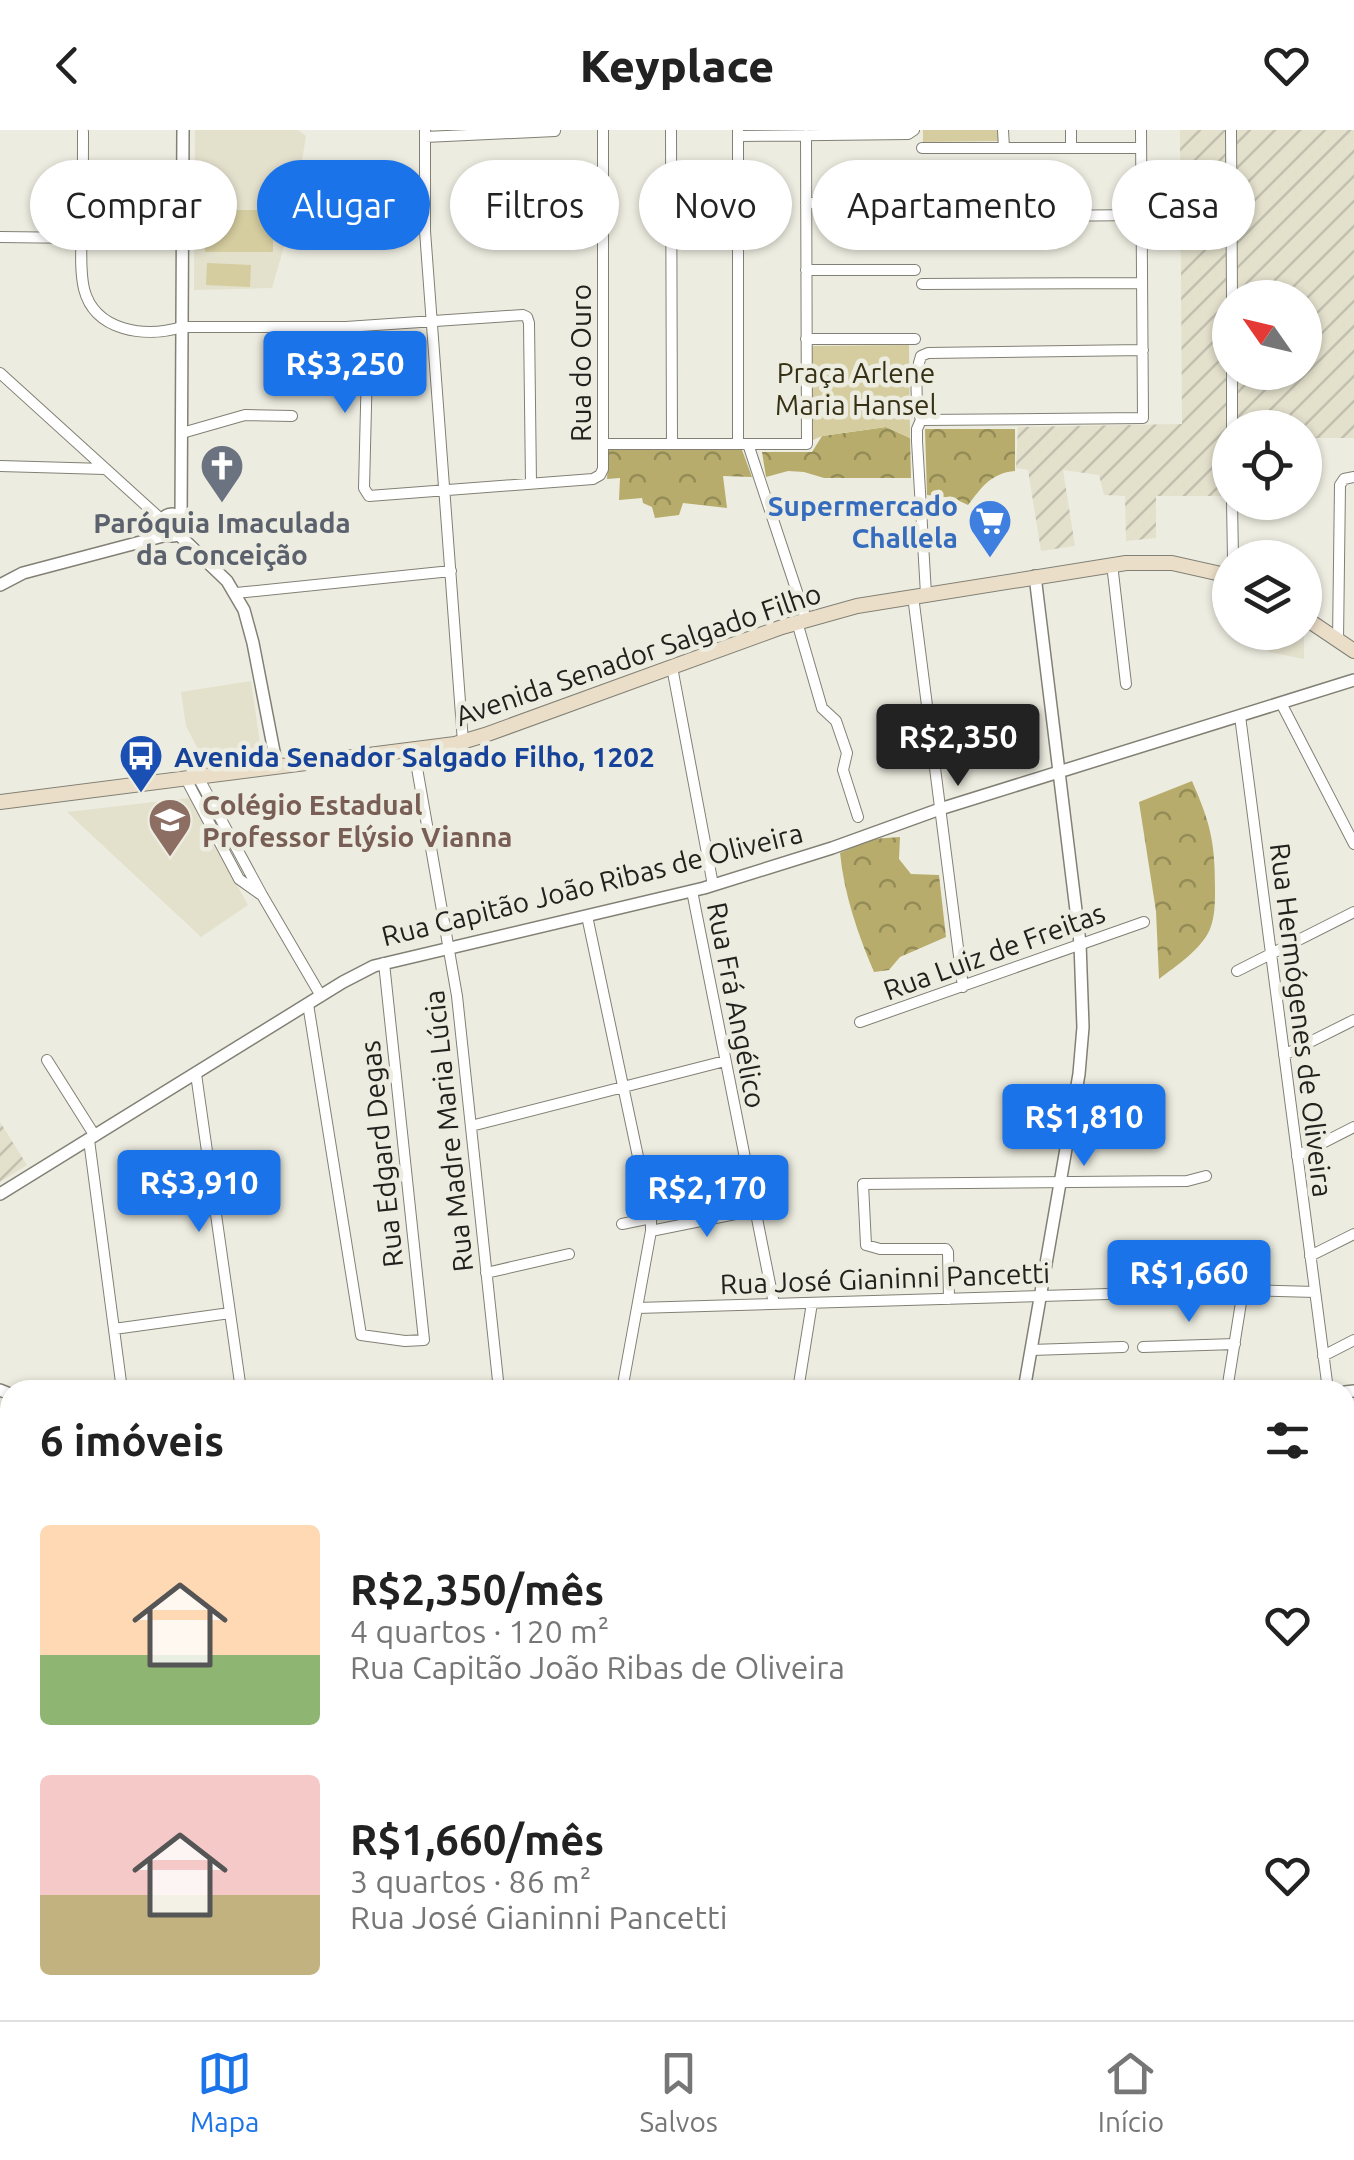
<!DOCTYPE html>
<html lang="pt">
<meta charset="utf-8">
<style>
:root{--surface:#fff;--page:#f2f2f2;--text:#222;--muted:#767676;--line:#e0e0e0;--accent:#1a73e8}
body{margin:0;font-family:Ubuntu,sans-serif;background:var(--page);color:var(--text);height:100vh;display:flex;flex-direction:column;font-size:38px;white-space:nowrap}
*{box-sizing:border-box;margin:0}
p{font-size:32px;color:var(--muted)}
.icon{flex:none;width:55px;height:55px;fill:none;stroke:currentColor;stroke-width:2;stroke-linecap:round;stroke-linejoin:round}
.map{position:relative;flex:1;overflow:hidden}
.sheet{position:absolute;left:0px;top:1250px;width:1355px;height:640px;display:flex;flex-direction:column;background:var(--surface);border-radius:30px 30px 0 0;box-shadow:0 2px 8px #0004}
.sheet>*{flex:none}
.top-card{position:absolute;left:30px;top:30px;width:1295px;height:90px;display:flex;gap:20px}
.needle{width:65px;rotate:304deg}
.buttons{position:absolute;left:1212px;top:150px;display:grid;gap:20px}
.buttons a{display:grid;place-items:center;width:110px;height:110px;border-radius:50%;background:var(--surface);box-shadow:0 2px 8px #0004;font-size:50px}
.price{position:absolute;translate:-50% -85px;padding:0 22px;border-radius:10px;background:var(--accent);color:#fff;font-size:32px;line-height:65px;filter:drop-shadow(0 2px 5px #0008)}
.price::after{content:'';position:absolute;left:50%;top:60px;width:30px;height:22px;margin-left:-15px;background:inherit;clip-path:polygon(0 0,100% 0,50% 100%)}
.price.selected{background:#222;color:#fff}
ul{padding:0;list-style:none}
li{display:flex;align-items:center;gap:30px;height:250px;padding:0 40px}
li span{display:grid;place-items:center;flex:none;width:280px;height:200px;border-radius:10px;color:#555}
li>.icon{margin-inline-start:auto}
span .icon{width:120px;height:120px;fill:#fffc;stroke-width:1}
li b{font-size:42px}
h2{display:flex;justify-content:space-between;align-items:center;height:120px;padding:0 40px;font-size:42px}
.pill{padding:0 35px;border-radius:45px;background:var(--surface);box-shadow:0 2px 8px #0004;font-size:35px;line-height:90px}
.pill.selected{background:var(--accent);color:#fff}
header{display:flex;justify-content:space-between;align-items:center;height:130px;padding:0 40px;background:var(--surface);font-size:45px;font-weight:800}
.tabs{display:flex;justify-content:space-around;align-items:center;height:140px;border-top:2px solid var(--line);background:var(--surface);font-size:28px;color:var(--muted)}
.tabs a{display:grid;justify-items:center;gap:5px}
.tabs .selected{color:var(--accent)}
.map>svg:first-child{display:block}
.built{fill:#e3e0cc}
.industrial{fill:url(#industrial-furrows);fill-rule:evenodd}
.forest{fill:url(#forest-crowns)}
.park{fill:#d5cda0}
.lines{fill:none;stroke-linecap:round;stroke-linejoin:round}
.river{stroke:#7ab1dd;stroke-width:15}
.minor-casing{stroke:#828075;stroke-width:12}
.tertiary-casing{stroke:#828075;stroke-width:14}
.secondary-casing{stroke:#828075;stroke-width:16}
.primary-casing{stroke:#856a3a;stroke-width:18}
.trunk-casing{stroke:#856a3a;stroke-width:18}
.minor{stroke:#fff;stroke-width:10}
.tertiary{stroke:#fff;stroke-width:11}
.secondary{stroke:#ebdec8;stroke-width:14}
.primary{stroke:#d6bd92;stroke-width:15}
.trunk{stroke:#c8a76e;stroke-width:15}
.tertiary-bridge-casing{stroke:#828075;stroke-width:14;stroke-linecap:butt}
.tertiary-bridge{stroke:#fff;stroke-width:11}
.labels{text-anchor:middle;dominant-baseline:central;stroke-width:9;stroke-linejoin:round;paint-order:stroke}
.street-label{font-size:28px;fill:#22211d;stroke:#edece0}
.park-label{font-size:28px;fill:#363114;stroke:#edece0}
.shop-label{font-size:28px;font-weight:bold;fill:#366cbe;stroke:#edece0;text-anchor:end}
.worship-label{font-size:28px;font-weight:bold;fill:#5b616d;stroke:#edece0}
.transit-label{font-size:28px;font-weight:bold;fill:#164399;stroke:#edece0;text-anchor:start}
.education-label{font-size:28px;font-weight:bold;fill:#785e54;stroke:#edece0;text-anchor:start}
</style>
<header><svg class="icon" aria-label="back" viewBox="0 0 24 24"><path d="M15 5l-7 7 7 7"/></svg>Keyplace<svg class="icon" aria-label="heart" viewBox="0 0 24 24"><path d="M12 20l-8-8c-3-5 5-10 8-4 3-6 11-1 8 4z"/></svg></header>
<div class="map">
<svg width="1354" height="1890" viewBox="0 0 1354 1890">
<defs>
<pattern id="industrial-furrows" width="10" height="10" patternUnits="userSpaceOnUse" patternTransform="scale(2.5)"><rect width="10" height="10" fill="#e3e0cc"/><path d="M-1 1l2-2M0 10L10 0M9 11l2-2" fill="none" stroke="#c2c0af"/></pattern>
<pattern id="forest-crowns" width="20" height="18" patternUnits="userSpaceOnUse" patternTransform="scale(2.5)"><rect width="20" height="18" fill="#b7ac6b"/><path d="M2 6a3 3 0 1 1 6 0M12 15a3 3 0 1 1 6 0" fill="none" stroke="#948c57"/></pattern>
</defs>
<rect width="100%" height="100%" fill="#edece0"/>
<path class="built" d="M195,0H298L306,6L293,85L272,158L194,160Z
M1265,503H1304V529L1269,522Z
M251,551L261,620L203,629L186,596L181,562Z
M189,668L248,775L201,807L67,682Z"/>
<path class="industrial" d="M1180,0H1354V308H1305V298H1230V307H1224L1221,366H1156V408L1126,411L1125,366L1104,365L1099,345L1063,340L1075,416L1041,421L1028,340L1016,338L1018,297L1182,294ZM1230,168H1305V242H1230Z
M0,992L27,1035L0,1052Z
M10,1334V1442L0,1429V1335Z
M0,1846L10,1848V1880H195L209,1890H0Z"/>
<path class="forest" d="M886,297L910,308L911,348H824L804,342L788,341L766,347L762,322H812L822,306Z
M925,299H1015V341C991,343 982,357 968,375L953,368L927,365Z
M609,319L742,320L752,347L723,346L727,378L683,373L679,385L655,388L652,377L643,373L642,368L619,370L620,348L607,349Z
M1192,651C1211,695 1215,712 1215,759C1215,772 1215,787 1210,799C1201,820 1176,836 1159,849L1156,781L1139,672Z
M900,707L899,729L911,744L939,745L946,807L900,827L889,840L874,842C858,805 844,764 840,723L872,709Z"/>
<path class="park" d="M923,0H1000V11L923,12Z
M206,80H273V122H205Z
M207,133L251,135L250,157L206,155Z
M909,215L910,308L886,297L822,306L813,310L811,216Z"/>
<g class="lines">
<path class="river" d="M1345,1292H1354
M0,1313L10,1315"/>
<defs>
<path id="minor" d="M425,0V101L463,612
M671,0L672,314
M1003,0L1004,18
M1071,0V18
M1231,0L1232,168
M83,2C83,31 83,60 82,89C82,112 79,137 84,159C95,202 146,208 182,197H346L523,185L527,187L529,193L531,354
M738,6L908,4L914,0
M425,7L555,1
M922,18H1141
M806,73L917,72
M922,87L1142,85
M0,107L82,108
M806,140H915
M922,154L1142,153
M368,196L364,358L369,366L593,349L600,345L603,339V0
M806,209H915
M1232,242V298
M0,243L162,390
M921,290L1143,288L1141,0
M182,303L245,285L292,286
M603,314H807L806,5
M738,314V0
M748,314L806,489
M0,336L105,339
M1232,372L1233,428
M1112,434L1126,554
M236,463L451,441
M926,464L917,311V299L921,290C915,273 915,243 921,226L928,223L1143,220
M913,466L963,857
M797,492L822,578L836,591L847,623L843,640L858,687
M1338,511L1340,355L1344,349L1354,347
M672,537L713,755
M1281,573L1354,714
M1240,586L1328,1260
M414,621L457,866L499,1260
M198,647L262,765L321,866
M186,649L239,749L260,764
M692,761L774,1174
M587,786L651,1088V1101L622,1260
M1237,841L1354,782
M308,874L361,1205L405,1211L424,1210L384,833
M860,892L1144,792
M1284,925L1354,890
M47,930L95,1006
M196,944L241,1260
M471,996L725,931
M89,1010L122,1260
M1297,1026L1354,997
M622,1094L651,1088
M651,1101L755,1080
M1310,1126L1354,1104
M486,1143L569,1124
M949,1169L948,1122L946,1119H880L866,1115L863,1054L1187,1051L1206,1046
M637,1178L1243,1160L1315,1162
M114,1199L230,1183
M1143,1217L1235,1214
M1031,1220L1123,1217
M1323,1226L1354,1210
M798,1260L812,1173
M1227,1260L1248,1129
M1345,1321H1354
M1345,1429L1354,1430
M1345,1581L1354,1529
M1345,1592L1354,1593
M1345,1761L1354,1763
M1118,1890L1120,1880
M1292,1890L1293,1880"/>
<path id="tertiary" d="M161 395a11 11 0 1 1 22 0a11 11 0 1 1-22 0Z
M181,391L183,0
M178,404L227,451L244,480L253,513L277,637
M0,455L23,443L167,405
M0,1064L343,852L374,836L704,758L832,718L940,679L1354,550
M0,1260L10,1264
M1024,1260L1079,944L1083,897L1080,813L1035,446
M1345,1262L1354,1261
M0,1792L10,1794
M392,1880L448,1890
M688,1890L690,1880
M915,1890L916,1880"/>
<path id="secondary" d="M1305,488L1354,521
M0,672L455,614L485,605L782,497L857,476L1126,433H1172L1230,446
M0,1543L10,1557"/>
<path id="primary" d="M0,1772L10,1775
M1163,1880L1220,1890"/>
<path id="trunk" d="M0,1470L10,1484
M0,1512L10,1526
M0,1837L10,1839
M211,1880L224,1887"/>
</defs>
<use href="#minor" class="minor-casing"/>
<use href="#tertiary" class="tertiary-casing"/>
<use href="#secondary" class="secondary-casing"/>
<use href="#primary" class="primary-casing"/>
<use href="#trunk" class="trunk-casing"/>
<use href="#minor" class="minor"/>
<use href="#tertiary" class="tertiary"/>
<use href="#secondary" class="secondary"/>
<use href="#primary" class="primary"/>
<use href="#trunk" class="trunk"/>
<defs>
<path id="tertiary-bridge" d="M292,1880L349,1890"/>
</defs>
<use href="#tertiary-bridge" class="tertiary-bridge-casing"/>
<use href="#tertiary-bridge" class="tertiary-bridge"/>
</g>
<defs>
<symbol id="church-pin" viewBox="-11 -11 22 30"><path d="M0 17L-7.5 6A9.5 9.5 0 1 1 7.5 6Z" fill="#6b7280" stroke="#edece0"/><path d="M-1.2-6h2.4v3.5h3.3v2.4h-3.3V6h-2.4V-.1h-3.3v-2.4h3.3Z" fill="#fff"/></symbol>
<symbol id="supermarket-pin" viewBox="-11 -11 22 30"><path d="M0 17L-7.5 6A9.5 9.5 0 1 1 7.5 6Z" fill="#3f7fe0" stroke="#edece0"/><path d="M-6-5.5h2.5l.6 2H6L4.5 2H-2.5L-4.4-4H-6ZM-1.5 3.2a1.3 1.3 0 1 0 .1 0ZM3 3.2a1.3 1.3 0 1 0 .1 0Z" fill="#fff"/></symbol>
<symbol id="bus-pin" viewBox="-11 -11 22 30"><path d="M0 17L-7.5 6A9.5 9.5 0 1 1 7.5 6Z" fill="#1a4fb4" stroke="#edece0"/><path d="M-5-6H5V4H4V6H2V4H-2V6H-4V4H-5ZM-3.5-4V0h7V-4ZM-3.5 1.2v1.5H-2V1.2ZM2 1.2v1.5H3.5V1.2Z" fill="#fff"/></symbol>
<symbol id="school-pin" viewBox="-11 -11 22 30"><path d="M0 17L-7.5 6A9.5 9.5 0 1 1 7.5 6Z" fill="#8d6e63" stroke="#edece0"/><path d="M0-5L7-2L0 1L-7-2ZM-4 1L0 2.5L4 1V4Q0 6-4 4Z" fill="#fff"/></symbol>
</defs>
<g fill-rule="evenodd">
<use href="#church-pin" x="197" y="311" width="50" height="68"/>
<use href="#supermarket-pin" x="965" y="366" width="50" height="68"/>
<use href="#bus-pin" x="116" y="601" width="50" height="68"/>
<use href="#school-pin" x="145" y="665" width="50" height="68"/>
</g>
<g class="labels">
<g class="street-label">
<text transform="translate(580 233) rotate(-90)">Rua do Ouro</text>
<text transform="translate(638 524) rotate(-19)">Avenida Senador Salgado Filho</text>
<text transform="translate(592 754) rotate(-14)">Rua Capitão João Ribas de Oliveira</text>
<text transform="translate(994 821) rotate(-20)">Rua Luiz de Freitas</text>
<text transform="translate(737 875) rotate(79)">Rua Frá Angélico</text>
<text transform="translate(1302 890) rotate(83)">Rua Hermógenes de Oliveira</text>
<text transform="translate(448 1001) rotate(-96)">Rua Madre Maria Lúcia</text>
<text transform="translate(381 1024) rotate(-96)">Rua Edgard Degas</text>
<text transform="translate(885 1148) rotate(-2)">Rua José Gianinni Pancetti</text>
</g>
<g class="park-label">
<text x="856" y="242">Praça Arlene<tspan x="856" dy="32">Maria Hansel</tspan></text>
</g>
<g class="shop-label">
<text x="958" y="375">Supermercado<tspan x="958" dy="32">Challela</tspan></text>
</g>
<g class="worship-label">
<text x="222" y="392">Paróquia Imaculada<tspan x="222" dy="32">da Conceição</tspan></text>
</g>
<g class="transit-label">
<text x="174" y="626">Avenida Senador Salgado Filho, 1202</text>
</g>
<g class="education-label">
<text x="202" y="674">Colégio Estadual<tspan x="202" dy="32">Professor Elýsio Vianna</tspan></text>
</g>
</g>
</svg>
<div class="buttons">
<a><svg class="needle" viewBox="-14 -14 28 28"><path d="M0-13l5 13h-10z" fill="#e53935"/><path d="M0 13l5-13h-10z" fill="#767676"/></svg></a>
<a><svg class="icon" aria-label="locate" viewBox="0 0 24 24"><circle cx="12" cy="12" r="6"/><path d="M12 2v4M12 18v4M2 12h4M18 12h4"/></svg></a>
<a><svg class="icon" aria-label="layers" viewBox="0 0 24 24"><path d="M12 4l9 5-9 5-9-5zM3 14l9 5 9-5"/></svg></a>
</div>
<b class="price" style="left:345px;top:286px">R$3,250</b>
<b class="price selected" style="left:958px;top:659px">R$2,350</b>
<b class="price" style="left:1084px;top:1039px">R$1,810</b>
<b class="price" style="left:199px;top:1105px">R$3,910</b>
<b class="price" style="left:707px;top:1110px">R$2,170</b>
<b class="price" style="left:1189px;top:1195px">R$1,660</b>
<div class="top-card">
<a class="pill">Comprar</a>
<a class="pill selected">Alugar</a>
<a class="pill">Filtros</a>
<a class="pill">Novo</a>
<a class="pill">Apartamento</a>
<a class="pill">Casa</a>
</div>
<section class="sheet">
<h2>6 imóveis<svg class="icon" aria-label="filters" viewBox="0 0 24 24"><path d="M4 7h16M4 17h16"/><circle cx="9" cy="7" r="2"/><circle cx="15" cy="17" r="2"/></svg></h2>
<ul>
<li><span style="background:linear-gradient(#ffd9b3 65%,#8fb573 0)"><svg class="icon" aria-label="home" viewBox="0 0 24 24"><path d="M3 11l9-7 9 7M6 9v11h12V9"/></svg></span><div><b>R$2,350/mês</b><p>4 quartos · 120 m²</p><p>Rua Capitão João Ribas de Oliveira</p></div><svg class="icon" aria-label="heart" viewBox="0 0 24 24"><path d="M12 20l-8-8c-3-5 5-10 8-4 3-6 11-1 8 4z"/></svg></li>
<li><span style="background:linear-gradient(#f6c9c9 60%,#c2b280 0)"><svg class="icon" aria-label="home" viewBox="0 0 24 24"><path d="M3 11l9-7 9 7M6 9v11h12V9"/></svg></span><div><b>R$1,660/mês</b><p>3 quartos · 86 m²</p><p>Rua José Gianinni Pancetti</p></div><svg class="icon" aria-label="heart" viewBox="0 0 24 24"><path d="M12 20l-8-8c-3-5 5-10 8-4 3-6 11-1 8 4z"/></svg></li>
</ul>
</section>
</div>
<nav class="tabs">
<a class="selected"><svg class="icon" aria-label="map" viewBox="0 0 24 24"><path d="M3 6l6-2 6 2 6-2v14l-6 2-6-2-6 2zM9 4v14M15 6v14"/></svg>Mapa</a>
<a><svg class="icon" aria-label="saved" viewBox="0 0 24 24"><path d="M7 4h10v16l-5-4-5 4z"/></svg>Salvos</a>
<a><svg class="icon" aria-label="home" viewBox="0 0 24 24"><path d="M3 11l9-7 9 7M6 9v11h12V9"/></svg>Início</a>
</nav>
